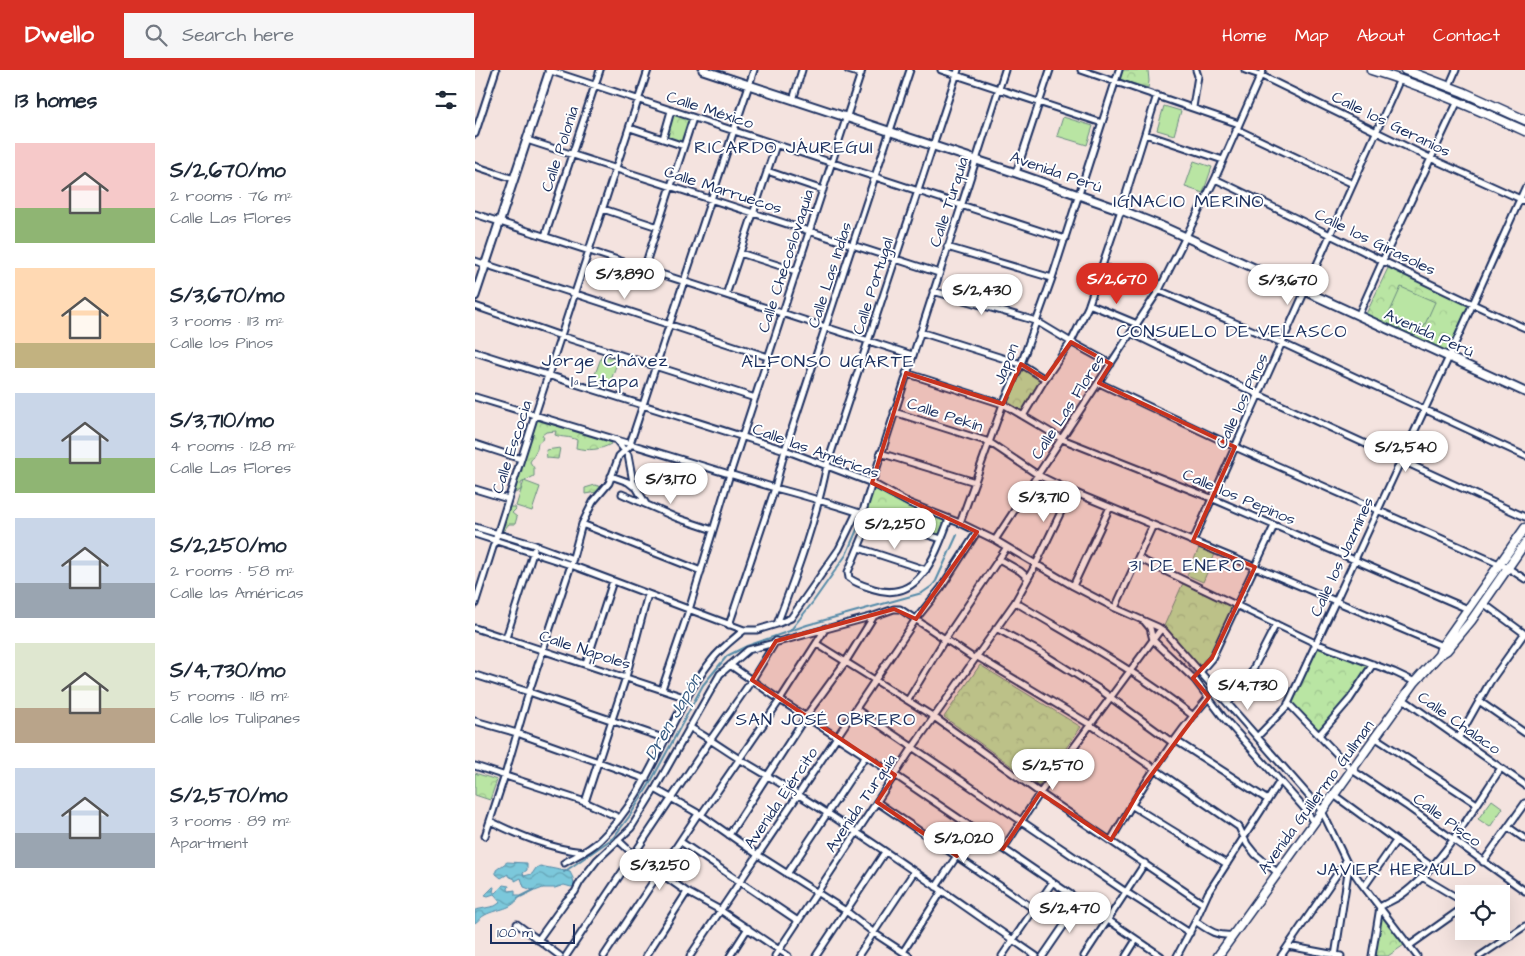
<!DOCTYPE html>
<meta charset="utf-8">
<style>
:root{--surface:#fff;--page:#f6f6f7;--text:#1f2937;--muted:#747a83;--accent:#d93025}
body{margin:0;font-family:"Architects Daughter",sans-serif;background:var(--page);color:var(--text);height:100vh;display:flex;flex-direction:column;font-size:19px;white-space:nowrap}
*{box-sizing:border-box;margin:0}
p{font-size:16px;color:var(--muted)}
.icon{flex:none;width:28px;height:28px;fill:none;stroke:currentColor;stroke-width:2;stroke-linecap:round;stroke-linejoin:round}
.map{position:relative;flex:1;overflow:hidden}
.side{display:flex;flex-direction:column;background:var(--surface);width:475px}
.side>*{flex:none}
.tools{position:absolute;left:980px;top:815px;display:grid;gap:10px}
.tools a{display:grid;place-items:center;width:55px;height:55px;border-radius:0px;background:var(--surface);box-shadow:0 5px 20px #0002;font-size:25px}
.scale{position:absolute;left:15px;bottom:12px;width:85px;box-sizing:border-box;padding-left:5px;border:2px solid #1b2f5e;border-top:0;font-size:14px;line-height:18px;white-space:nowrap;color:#1b2f5e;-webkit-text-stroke:4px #fff;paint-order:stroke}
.price{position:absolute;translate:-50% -42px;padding:0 11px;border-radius:18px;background:#fff;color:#222;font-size:16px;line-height:32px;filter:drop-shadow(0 1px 2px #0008)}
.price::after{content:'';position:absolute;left:50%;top:30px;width:15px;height:11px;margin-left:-8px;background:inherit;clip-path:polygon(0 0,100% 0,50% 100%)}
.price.on{background:var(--accent);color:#fff}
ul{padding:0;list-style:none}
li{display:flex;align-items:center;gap:15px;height:125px;padding:0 15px}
li span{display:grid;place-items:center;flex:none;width:140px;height:100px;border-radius:0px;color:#555}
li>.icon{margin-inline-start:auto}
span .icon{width:60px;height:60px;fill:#fffc;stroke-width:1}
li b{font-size:21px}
h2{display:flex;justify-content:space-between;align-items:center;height:60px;padding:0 15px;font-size:21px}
header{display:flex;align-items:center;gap:30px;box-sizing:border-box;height:70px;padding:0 25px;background:var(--accent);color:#fff}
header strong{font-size:24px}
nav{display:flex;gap:28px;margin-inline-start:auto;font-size:18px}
.search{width:350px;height:45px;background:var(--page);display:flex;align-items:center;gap:12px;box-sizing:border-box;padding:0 18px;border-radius:0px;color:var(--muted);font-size:19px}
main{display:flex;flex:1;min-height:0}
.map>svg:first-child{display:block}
.forest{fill:url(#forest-crowns);stroke:#6a8a80}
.pitch{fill:#b9e5a3;stroke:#6a8a80}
.water{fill:url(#water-waves);stroke:#558ba9}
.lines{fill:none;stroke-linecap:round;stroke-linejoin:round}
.stream{stroke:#558ba9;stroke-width:2}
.street-casing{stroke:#1b2f5e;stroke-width:9}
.secondary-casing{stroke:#1b2f5e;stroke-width:11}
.primary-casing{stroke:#1b2f5e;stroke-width:11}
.street{stroke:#fff;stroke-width:5}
.secondary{stroke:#fff;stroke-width:7}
.primary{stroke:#fff;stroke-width:8}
.marked{fill:#c8321e;fill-opacity:0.2;stroke:#c8321e;stroke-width:4;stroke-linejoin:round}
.labels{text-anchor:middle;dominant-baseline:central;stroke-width:4;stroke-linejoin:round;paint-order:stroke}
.street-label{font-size:16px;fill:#1b2f5e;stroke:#fff}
.neighbourhood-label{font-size:18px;letter-spacing:1px;fill:#1b2f5e;stroke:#fff}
.water-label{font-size:18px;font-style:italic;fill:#385d84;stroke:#fff}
</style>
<header>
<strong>Dwello</strong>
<div class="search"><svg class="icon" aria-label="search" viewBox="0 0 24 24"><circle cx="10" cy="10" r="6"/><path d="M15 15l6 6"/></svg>Search here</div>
<nav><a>Home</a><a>Map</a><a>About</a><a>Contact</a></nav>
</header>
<main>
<section class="side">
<h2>13 homes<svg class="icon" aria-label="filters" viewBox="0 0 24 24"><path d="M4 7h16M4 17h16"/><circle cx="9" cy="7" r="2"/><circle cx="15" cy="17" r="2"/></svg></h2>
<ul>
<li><span style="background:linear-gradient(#f6c9c9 65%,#8fb573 0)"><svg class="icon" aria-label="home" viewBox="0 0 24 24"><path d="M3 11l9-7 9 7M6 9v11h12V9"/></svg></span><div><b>S/2,670/mo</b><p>2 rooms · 76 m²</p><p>Calle Las Flores</p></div></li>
<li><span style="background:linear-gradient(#ffd9b3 75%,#c2b280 0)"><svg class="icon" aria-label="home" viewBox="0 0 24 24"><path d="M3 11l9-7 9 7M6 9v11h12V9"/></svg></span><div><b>S/3,670/mo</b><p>3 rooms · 113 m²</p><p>Calle los Pinos</p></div></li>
<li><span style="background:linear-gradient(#c9d6e8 65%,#8fb573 0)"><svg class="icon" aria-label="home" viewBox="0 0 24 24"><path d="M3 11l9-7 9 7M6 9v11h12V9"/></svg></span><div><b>S/3,710/mo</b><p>4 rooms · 128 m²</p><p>Calle Las Flores</p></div></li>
<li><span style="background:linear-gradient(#c9d6e8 65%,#9aa5b1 0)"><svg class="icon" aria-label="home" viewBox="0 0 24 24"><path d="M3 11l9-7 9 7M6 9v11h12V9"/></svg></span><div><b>S/2,250/mo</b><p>2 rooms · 58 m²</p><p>Calle las Américas</p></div></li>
<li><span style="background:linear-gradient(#dfe7d0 65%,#b9a48a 0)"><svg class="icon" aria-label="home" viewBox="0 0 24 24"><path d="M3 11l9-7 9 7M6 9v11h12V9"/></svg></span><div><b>S/4,730/mo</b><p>5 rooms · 118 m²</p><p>Calle los Tulipanes</p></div></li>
<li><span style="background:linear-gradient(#c9d6e8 65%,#9aa5b1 0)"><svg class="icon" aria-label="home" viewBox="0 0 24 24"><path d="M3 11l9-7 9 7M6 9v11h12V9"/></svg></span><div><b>S/2,570/mo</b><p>3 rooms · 89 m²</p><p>Apartment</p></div></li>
</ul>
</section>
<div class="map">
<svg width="1050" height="886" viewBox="0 0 1050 886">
<defs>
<pattern id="forest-crowns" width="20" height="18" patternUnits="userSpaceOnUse" patternTransform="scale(1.25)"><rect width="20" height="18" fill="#b9e5a3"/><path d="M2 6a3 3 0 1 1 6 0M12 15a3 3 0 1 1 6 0" fill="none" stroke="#9ec58f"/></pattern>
<pattern id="water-waves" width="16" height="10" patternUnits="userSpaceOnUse" patternTransform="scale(1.25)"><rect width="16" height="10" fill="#7cc8db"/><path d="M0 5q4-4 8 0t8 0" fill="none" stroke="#65a3b5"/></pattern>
</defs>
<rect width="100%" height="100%" fill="#f4e3df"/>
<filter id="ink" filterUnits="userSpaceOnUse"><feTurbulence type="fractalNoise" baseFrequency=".02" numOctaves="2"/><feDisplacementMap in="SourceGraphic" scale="10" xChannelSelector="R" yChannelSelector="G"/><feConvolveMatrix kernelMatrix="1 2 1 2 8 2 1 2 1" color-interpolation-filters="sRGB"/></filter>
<g filter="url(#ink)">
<path class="forest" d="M647,0H673L674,11L673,18L644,9Z
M197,44L215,49L208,72L190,66Z
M914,196L994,234L972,282L891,244Z
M546,297L568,309L547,344L529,334Z
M60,345L133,369L136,374C125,380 113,381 101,378L102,370C94,366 88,368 80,365L81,361L71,362L67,365L69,368L63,373L62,379L55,392L59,398V406L46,413V420L40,423L37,421Z
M85,378L83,389L72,388L71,380Z
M120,415L127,417L122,422L110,424V418Z
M398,417L419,429L470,451L465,466L390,442Z
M32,437H40L41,439L37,443L42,447L40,454H34L29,460L25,462Z
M708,513L758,536L734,589L725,597L689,556Z
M841,576L894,595L871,630L844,661L816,632Z
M505,595L606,657L564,716L469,647Z
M0,703L22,710L15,730L0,725Z
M906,843L929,875L913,886H900Z"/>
<path class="pitch" d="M689,36L706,41L699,65L682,60Z
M588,47L618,56L612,75L582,66Z
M719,91L737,97L728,123L710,117Z
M926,217L960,232L947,261L913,246Z
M127,285L143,290L134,316L118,310Z
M49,411L65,417L57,441L41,436Z
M724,478L740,484L728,512L712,505Z
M1017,730L1028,738L1015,757L1003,749Z"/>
<path class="water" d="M32,792L52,793V800L48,803L49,806L57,804L61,798L65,796L95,802L98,808L99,816L96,817L89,815L80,818H68L60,821L49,817L46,808L40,811V809L33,806V804L26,808L21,804V800Z
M28,815L34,816L33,819L34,821L40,820V825H46C37,841 23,838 10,845C6,847 3,851 0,853V840L20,836L26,832L19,824L13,826L10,825L18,817H19L18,822L20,823Z"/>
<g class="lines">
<path class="stream" d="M315,561L338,532L371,485L387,448
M89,802L138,768L154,747L174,715L228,615L252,586L272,576L332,555L447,523L457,516L461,511L482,465
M43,828L59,820"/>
<defs>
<path id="street" d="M73,0L590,169
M373,0L386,4
M466,0L627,53
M606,0L764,54
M770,0L785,5L955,88L1050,131
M974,16L981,0
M318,30L327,0
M718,37L723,6L721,0
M155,58L209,76
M761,59L878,114
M0,64L21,0
M670,64L748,90
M188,69L196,41
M52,70L464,203
M0,96L39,109
M292,101L348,120
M541,103L575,0
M740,109C843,158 945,211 1050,258
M128,139L183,157
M0,144L437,285
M70,166L125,0
M472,177L577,208
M265,183L321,201
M0,191L293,287
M627,196L807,273L1050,386
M169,199L218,48
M458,221L561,251L596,272L636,294
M251,225L301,75
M614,234L662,254
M0,236L86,266L280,328
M883,246L908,190L983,31
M445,262L546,294L570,309
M656,263L784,325L1050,447
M0,282L310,380L397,413L434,433L485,453L520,470L598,516L640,538L683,557L689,561L847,741L871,791L886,813L942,886
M431,303L528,334L587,369L736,428L993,539
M624,313L760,377L1033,498L1050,509
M0,327L300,418C356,432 411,452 466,469
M419,342L514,372L563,405L596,421L780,497L967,576
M548,346L570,309L596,272L613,237L646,140L682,25
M142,371L153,385L158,412L171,434
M0,374L46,389
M405,383L500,412
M136,406L153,412L158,416
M0,419L33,429
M147,424L202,448L238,460
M387,444L530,0
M396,447L373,502L374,508C382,514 390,516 399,519C445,534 461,483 474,449
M485,453L528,334L546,294L577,208L644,0
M107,454L226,501
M0,457L60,475L98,489
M0,464L96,495L269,560H282L302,554L316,548L364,479L382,442
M520,470L684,220L740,109L788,0
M718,471L925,9
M384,478L451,500
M663,488L840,573L919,602L940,612
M524,489L545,501L553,508
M598,516L635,437
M540,532C600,568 662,601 717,645
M1008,533L1050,564
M0,534L60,345L173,0
M640,538L678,455
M670,552L675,558L678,570L720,610L748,647L829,738L839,753
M302,554C322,502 341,450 352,395L483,0
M254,555L300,418L310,380L435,0
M0,558L212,628
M521,558L565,582L624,619L698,673
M31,568L59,480
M342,574L459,647L565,723L727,833
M501,586L616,655L764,757L772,774L780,784L803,803
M111,594L138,511
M255,595L305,630L420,705L686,886
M725,602L737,588L799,456
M0,605L54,622L191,669
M187,619L214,540L255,404L387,0
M928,629L1050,715
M433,630L470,569L532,477
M1004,631L1050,663
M753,633L772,611L801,554
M813,633L877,700L933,737L1050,821
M381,639L651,822L715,863
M0,651L42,663L171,709
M214,657C232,667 248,679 266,690C368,749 464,819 561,886
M844,665L875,629L898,594
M782,667L812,636L974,287L1050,118
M984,667L1015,612L1049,564
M901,668L1002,734
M700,670L793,730
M0,696L110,732L145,748
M180,719L226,745L283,785L371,841L399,863L434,886
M859,725L956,796
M110,732L151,607L173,524
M402,732L559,839
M656,735L752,794
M226,745L305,630L351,558
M15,751C45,766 76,779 109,782
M1033,757L1050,769
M254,765L331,646L371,591L399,546
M10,766L30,705L54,622L96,495L107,454L118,432L134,413L144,386L154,377L155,374L279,0
M143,770L159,785L212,822L245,840L313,886
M636,770C665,720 696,670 734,627
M206,772L323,851
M528,779L565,723L686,559
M1008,792L1050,733
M89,793C101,786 115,780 125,770C177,721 192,647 236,591C245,579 257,570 269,560
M312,804L391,685
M947,807L989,832
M461,817L500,759
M889,817L921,771
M720,851C733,860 742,867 758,865
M42,854L85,886
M1026,859L1036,866
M63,870L91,831L100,822L105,812L122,790L156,758L180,719L245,604L273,580L399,546L419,539H425L500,589
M813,876L866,886
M934,876L989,837
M428,882L467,821
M91,886L236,669L277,610L301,571
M129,886L223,744
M171,886L212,822
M215,886L441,549L466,518L502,462
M255,886L273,858
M300,886L438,677L540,532L561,494L596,421
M341,886L410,782
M383,886L439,802
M527,886L577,813
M568,886L605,832
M609,886L670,793
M651,886L661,870
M702,886L719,854L733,823L805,711
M806,886L871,791
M860,886L874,796
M897,886L905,837C911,833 919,830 925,826C965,798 999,738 1026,698
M1005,886L1050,856"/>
<path id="secondary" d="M228,0L541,103L646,140L684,155L830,221L1050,322
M0,226L75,0"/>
<path id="primary" d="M896,0C949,16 999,38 1050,61
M930,0L988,22L1050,50
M964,585L967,576L1050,458
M743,886L940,612L964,585L972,580L996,551L1050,473"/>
</defs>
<use href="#street" class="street-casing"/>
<use href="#secondary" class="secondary-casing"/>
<use href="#primary" class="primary-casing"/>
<use href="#street" class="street"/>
<use href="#secondary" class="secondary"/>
<use href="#primary" class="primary"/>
</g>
</g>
<path class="marked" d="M596,272L636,294L624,313L760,377L718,471L780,497L737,588L718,608L734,627L663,723L636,770L565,723L528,779L500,759L482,786L402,732L420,705L277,610L301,571L419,539L441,549L502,462L397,413L431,303L528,334L546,294L570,309Z"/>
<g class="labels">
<g class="street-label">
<text transform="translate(235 40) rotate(18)">Calle México</text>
<text transform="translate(916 54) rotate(26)">Calle los Geranios</text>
<text transform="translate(85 79) rotate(-72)">Calle Polonia</text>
<text transform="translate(581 102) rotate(19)">Avenida Perú</text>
<text transform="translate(248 120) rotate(18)">Calle Marruecos</text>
<text transform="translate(474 132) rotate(-72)">Calle Turquía</text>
<text transform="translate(900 172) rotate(26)">Calle los Girasoles</text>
<text transform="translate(311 191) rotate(-72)">Calle Checoslovaquia</text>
<text transform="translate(355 205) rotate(-72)">Calle Las Indias</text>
<text transform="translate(398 216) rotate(-72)">Calle Portugal</text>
<text transform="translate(954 263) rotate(24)">Avenida Perú</text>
<text transform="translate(531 294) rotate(-68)">Japon</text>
<text transform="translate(767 331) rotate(-65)">Calle los Pinos</text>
<text transform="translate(593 337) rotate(-57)">Calle Las Flores</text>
<text transform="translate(470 345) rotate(18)">Calle Pekín</text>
<text transform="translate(37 377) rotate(-72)">Calle Escocia</text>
<text transform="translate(341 381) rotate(20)">Calle las Américas</text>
<text transform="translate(764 427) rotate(23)">Calle los Pepinos</text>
<text transform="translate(867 487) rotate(-65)">Calle los Jazmines</text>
<text transform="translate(110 580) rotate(18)">Calle Napoles</text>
<text transform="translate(984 653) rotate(35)">Calle Chalaco</text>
<text transform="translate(841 727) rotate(-54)">Avenida Guillermo Gullman</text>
<text transform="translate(306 728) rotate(-56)">Avenida Ejército</text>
<text transform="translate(386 733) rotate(-56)">Avenida Turquía</text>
<text transform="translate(972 750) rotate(36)">Calle Pisco</text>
</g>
<g class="neighbourhood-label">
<text x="309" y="77">RICARDO JÁUREGUI</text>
<text x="714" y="131">IGNACIO MERINO</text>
<text x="757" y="261">CONSUELO DE VELASCO</text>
<text x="130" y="290">Jorge Chávez<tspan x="130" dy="21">1ª Etapa</tspan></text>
<text x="353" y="291">ALFONSO UGARTE</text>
<text x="712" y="495">31 DE ENERO</text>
<text x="351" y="649">SAN JOSÉ OBRERO</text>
<text x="922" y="799">JAVIER HERAULD</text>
</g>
<g class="water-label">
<text transform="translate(198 647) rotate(-60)">Dren Japón</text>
</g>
</g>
</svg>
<div class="tools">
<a><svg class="icon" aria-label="locate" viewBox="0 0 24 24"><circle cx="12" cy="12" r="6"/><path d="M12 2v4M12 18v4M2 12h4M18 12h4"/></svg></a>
</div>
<div class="scale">100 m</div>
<b class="price" style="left:150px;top:230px">S/3,890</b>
<b class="price on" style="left:642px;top:235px">S/2,670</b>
<b class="price" style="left:813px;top:236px">S/3,670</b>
<b class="price" style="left:507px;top:246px">S/2,430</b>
<b class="price" style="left:931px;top:403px">S/2,540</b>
<b class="price" style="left:196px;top:435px">S/3,170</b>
<b class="price" style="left:569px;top:453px">S/3,710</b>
<b class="price" style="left:420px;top:480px">S/2,250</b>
<b class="price" style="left:773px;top:641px">S/4,730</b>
<b class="price" style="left:578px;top:721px">S/2,570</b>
<b class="price" style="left:489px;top:794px">S/2,020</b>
<b class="price" style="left:185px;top:821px">S/3,250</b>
<b class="price" style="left:595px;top:864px">S/2,470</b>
</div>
</main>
